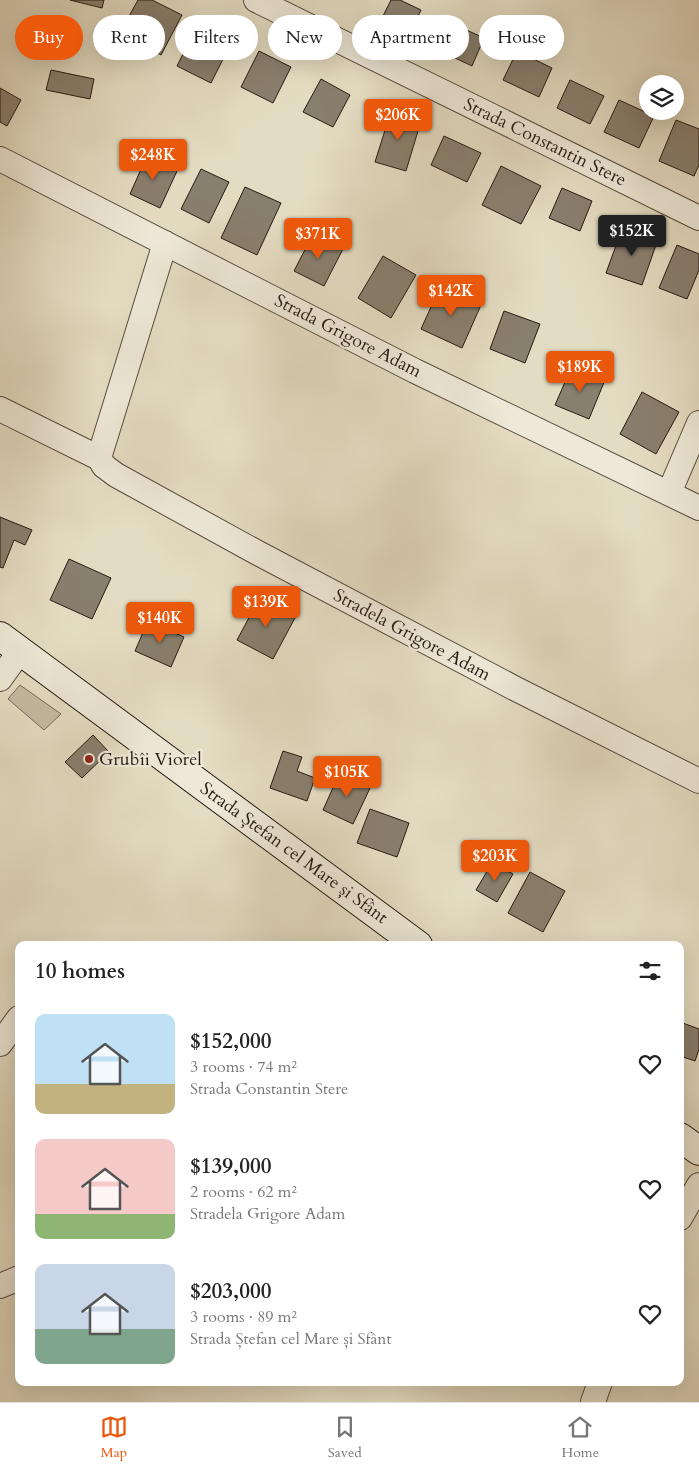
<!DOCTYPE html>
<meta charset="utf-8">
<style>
:root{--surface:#fff;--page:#f2f2f2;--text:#222;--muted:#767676;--line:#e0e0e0;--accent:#ea580c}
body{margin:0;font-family:Cardo,serif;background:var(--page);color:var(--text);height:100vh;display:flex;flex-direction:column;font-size:19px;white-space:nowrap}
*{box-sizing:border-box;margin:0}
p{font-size:16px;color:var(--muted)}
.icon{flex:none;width:28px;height:28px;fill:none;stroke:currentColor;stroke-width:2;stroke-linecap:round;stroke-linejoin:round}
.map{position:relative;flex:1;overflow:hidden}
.panel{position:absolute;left:15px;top:941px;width:669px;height:445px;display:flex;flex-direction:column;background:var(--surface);border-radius:10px;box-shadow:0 5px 20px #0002}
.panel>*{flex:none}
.guide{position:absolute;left:15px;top:15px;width:670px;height:45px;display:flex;gap:10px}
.fabs{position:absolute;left:639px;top:75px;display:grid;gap:10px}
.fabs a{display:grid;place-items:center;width:45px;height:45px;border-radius:50%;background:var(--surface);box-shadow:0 5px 20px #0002;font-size:25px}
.price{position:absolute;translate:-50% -42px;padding:0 11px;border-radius:5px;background:var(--accent);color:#fff;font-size:16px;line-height:32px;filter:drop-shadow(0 1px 2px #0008)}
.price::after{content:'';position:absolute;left:50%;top:30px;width:15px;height:11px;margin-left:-8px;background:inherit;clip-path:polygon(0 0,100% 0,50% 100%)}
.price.active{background:#222;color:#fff}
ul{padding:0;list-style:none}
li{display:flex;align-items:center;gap:15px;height:125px;padding:0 20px}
li span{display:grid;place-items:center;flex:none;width:140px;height:100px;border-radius:10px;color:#555}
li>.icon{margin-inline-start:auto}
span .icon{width:60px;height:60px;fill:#fffc;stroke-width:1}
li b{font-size:21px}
h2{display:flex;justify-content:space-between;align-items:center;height:60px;padding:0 20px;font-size:21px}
.chip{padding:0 18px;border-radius:22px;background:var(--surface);box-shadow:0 5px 20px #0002;font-size:18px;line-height:45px}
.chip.active{background:var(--accent);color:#fff}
.dock{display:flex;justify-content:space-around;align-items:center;height:70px;border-top:1px solid var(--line);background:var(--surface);font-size:14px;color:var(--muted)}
.dock a{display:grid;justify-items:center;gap:2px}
.dock .active{color:var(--accent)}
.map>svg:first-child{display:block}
.green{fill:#c4bba4;stroke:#756b5c}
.building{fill:#897f6e;stroke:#261b13}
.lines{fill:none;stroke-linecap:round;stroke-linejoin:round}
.minor-casing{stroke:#564b3f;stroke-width:26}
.secondary-casing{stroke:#261b13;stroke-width:30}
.minor{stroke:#ede8d7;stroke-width:24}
.secondary{stroke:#ede8d7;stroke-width:28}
.poi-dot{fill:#8f2418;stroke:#ede8d7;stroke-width:2}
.labels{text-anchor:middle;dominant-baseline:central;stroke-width:4.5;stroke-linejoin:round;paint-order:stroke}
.street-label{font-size:18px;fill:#261b13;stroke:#ede8d7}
.poi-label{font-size:18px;fill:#261b13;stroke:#ede8d7;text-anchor:start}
</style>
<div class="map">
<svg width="699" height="1402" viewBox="0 0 699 1402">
<rect width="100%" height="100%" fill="#e4dcc2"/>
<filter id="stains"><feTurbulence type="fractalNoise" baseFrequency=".004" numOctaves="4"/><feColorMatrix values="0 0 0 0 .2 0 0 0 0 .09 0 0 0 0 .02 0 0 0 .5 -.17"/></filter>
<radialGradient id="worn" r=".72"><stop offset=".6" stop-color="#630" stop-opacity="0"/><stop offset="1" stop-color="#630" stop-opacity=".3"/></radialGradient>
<path class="green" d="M20,685L61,714L44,730L8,699Z"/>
<path class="building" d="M70,0H104L102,8Z
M138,0H152L182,15L161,55L147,47L150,41L141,36L146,27L128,18Z
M391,0H400L421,10L410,33L381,20Z
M200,20L234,37L211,83L177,66Z
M449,22L484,38L472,66L436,49Z
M259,51L291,67L273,103L241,87Z
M517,51L552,68L539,97L503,80Z
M51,70L94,79L90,99L46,90Z
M321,79L350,95L333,127L303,112Z
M570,80L604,96L590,124L557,108Z
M0,88L21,100L7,126L0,122Z
M619,100L654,116L639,148L604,132Z
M391,111L421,121L406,171L375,162Z
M676,120L699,129V165L694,176L659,161Z
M444,136L481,153L467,182L431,165Z
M140,154L177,171L160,208L130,194L142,167L136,164Z
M501,166L541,186L521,224L482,205Z
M201,169L229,182L209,223L181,209Z
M245,187L281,203L257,255L221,238Z
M562,188L592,201L580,231L549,218Z
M622,229L657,242L642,285L606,273Z
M313,234L343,249L324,286L294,271Z
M677,245L699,254V270L687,299L659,288Z
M383,256L416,275L391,318L358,298Z
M440,287L481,305L462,348L421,329Z
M504,311L540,324L525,363L490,349Z
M572,366L605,380L589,419L555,405Z
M642,392L679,412L656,454L620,434Z
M0,517L32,530L25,545L14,540L3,568L0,567Z
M69,559L111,578L92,619L50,600Z
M260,597L296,616L273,659L237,640Z
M148,621L184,637L171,667L135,651Z
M93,735L109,752L82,778L65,762Z
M283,751L302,757L297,771L315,778L307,801L270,788Z
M340,772L371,786L353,824L323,810Z
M370,809L409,823L397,857L357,843Z
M492,863L513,874L497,902L476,890Z
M530,872L565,891L543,932L508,913Z
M680,1022L699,1029V1049L695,1061L680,1056Z"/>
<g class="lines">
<defs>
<path id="minor" d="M256,0L699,218
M0,159L415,371L699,508
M0,409L99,458L104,466L116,475L256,552L516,689L699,781
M99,458L165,243
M669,493L699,423
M0,679L20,651
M0,1044L19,1018
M680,1218L699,1185
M0,1286L19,1278
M593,1402L600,1382"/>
<path id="secondary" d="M0,636L418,945
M680,1137L699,1151"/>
</defs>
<use href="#minor" class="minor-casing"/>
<use href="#secondary" class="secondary-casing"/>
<use href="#minor" class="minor"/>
<use href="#secondary" class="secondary"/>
</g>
<circle class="poi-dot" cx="89" cy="759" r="5"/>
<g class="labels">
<g class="street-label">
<text transform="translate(545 142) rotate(26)">Strada Constantin Stere</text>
<text transform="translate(348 336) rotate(27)">Strada Grigore Adam</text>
<text transform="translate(412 635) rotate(28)">Stradela Grigore Adam</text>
<text transform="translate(294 853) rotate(36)">Strada Ștefan cel Mare și Sfânt</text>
</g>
<g class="poi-label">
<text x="99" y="759">Grubîi Viorel</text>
</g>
</g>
<rect width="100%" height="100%" filter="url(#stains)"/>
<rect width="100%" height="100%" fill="url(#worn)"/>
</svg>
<div class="fabs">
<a><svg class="icon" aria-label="layers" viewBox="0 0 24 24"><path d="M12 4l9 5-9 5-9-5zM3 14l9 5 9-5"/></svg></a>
</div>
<b class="price" style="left:398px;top:141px">$206K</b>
<b class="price" style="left:153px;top:181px">$248K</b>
<b class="price active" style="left:632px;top:257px">$152K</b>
<b class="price" style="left:318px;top:260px">$371K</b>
<b class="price" style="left:451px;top:317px">$142K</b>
<b class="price" style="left:580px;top:393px">$189K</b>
<b class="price" style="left:266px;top:628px">$139K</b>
<b class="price" style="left:160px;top:644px">$140K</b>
<b class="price" style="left:347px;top:798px">$105K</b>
<b class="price" style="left:495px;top:882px">$203K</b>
<div class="guide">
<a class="chip active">Buy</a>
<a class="chip">Rent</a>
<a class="chip">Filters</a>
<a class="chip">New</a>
<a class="chip">Apartment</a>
<a class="chip">House</a>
</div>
<section class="panel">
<h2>10 homes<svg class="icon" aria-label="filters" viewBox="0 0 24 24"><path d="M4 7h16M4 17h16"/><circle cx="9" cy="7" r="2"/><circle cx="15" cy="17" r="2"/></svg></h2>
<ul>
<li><span style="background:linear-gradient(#bfe0f5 70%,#c2b280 0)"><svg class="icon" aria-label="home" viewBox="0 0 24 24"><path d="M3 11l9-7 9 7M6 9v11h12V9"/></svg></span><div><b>$152,000</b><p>3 rooms · 74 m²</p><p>Strada Constantin Stere</p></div><svg class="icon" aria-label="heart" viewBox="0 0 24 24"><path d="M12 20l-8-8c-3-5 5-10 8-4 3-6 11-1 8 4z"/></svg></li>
<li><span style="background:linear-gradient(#f6c9c9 75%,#8fb573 0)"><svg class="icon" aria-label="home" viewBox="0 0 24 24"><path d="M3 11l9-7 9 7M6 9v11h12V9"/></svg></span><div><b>$139,000</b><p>2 rooms · 62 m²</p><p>Stradela Grigore Adam</p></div><svg class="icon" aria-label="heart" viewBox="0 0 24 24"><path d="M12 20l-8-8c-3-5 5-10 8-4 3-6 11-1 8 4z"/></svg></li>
<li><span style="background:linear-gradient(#c9d6e8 65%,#7fa58c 0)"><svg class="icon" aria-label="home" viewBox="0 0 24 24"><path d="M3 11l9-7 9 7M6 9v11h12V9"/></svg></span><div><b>$203,000</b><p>3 rooms · 89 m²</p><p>Strada Ștefan cel Mare și Sfânt</p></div><svg class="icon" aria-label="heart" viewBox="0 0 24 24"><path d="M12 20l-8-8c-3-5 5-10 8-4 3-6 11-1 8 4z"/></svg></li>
</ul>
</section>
</div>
<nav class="dock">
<a class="active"><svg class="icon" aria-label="map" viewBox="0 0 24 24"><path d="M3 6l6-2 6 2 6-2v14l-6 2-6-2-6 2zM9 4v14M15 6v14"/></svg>Map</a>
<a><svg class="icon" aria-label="saved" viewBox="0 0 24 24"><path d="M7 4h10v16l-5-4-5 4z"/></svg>Saved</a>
<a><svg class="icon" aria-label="home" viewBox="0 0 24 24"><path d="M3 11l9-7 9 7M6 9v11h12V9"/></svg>Home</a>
</nav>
